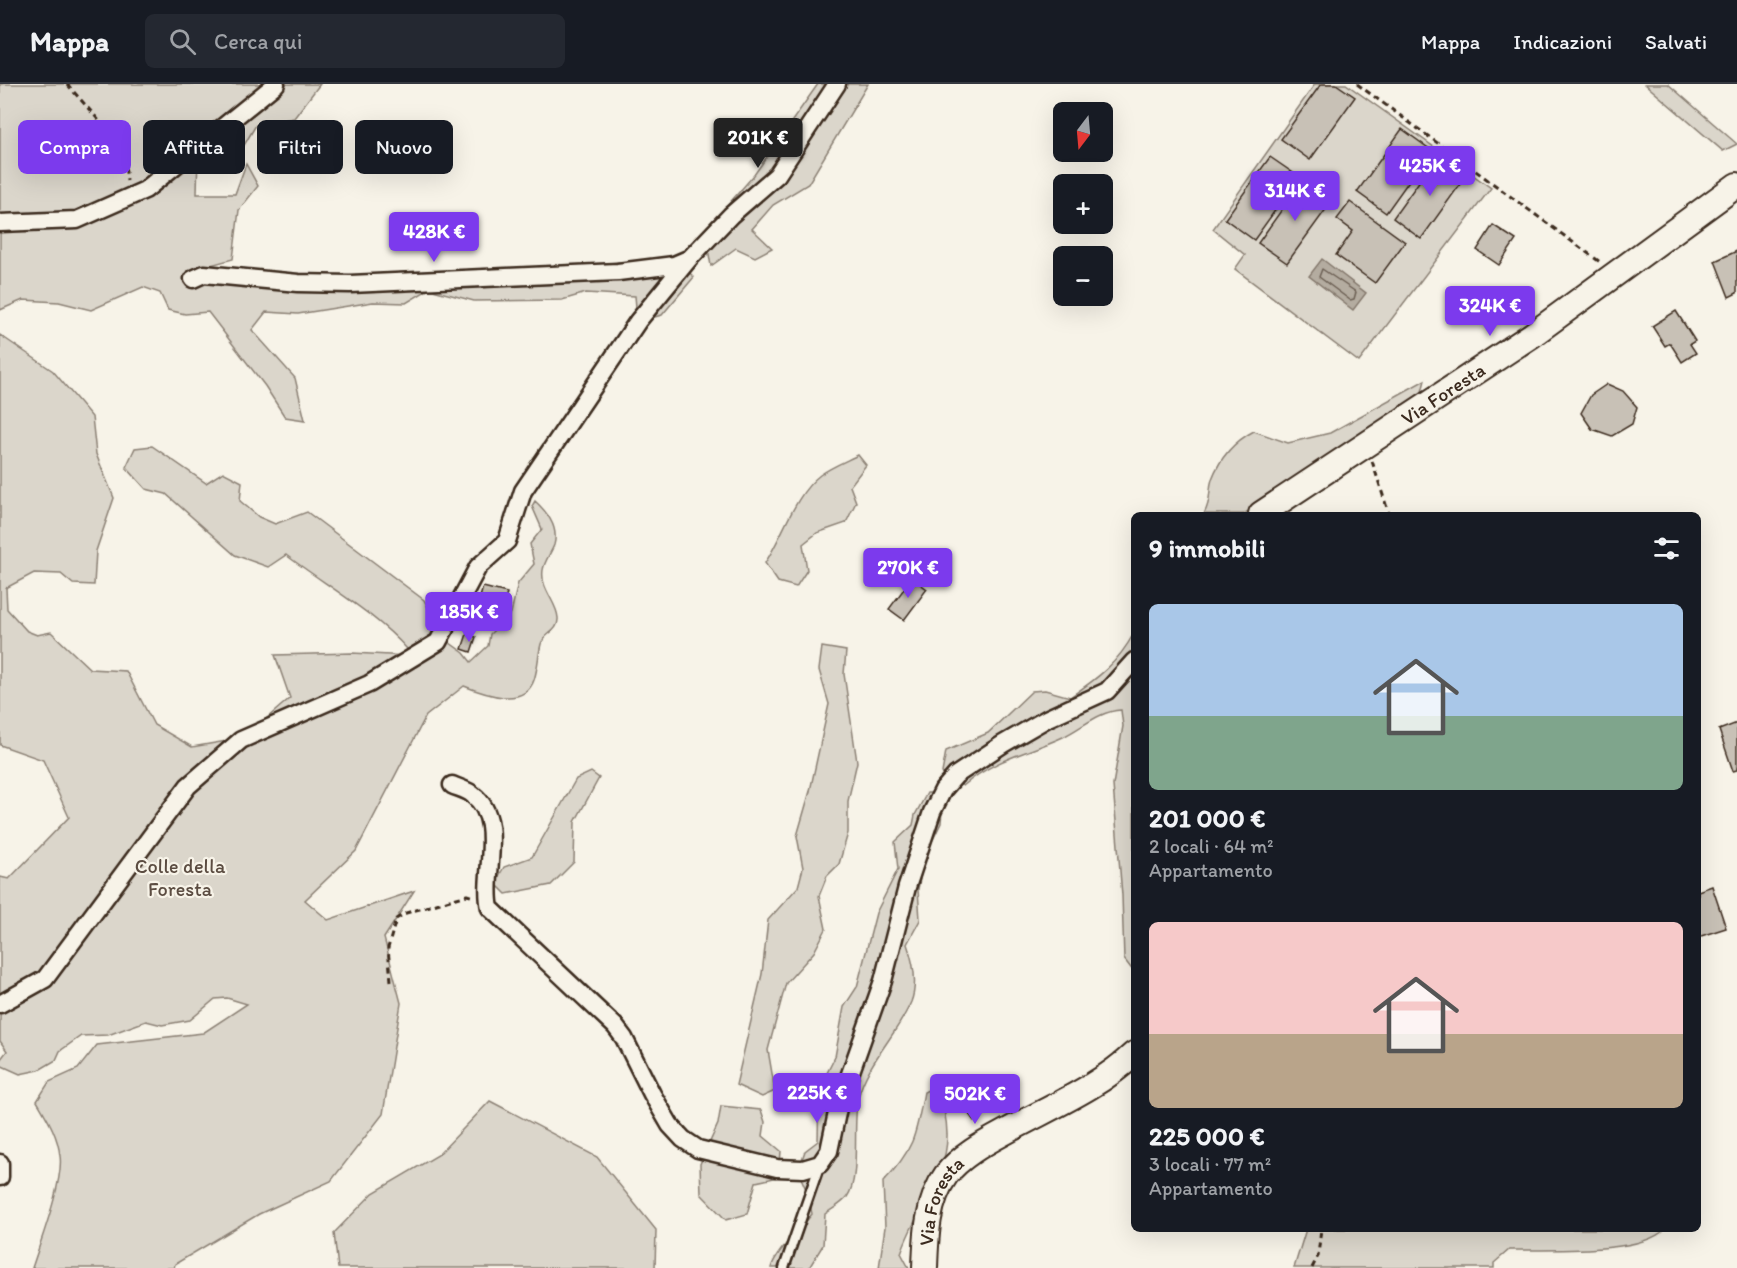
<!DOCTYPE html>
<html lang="it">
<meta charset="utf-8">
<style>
:root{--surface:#171b24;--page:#242831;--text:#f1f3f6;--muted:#9ea1a6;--line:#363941;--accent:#7c3aed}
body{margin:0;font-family:Itim,sans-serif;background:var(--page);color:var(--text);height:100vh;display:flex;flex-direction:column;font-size:22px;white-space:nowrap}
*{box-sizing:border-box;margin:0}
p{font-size:20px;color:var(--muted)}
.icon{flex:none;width:33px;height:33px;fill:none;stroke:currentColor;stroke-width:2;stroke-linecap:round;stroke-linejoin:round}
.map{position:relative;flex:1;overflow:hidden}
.drawer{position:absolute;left:1131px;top:428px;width:570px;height:720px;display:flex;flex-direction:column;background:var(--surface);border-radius:9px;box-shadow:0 6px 24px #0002}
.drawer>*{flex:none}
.guide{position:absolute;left:18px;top:36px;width:570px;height:54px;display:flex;gap:12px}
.needle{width:39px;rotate:196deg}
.tools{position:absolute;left:1053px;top:18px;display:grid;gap:12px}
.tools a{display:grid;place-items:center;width:60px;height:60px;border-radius:9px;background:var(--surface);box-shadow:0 6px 24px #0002;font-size:30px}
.price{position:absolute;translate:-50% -51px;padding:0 14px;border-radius:6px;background:var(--accent);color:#fff;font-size:20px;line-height:39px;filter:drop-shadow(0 2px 3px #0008)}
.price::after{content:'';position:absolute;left:50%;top:36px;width:18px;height:14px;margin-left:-9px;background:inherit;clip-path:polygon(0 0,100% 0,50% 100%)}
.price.active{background:#222;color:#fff}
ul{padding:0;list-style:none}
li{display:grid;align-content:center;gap:12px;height:318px;padding:0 18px}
li span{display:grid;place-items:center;height:186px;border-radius:9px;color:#555}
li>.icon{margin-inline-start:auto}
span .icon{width:108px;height:108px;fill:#fffc;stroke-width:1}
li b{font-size:26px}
h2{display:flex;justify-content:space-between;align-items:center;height:72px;padding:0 18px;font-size:26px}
.tag{padding:0 21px;border-radius:9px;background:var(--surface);box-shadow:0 6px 24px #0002;font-size:21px;line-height:54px}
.tag.active{background:var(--accent);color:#fff}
header{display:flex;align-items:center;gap:36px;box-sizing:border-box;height:84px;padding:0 30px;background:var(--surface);border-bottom:2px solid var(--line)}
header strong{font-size:28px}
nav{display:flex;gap:33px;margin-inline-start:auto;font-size:21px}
.search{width:420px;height:54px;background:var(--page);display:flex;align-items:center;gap:15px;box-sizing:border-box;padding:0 21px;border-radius:9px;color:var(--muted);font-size:22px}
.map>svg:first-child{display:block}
.green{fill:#dbd6cb;stroke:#8b8074;stroke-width:1.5}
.water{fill:#b4aca0;stroke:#84786c;stroke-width:1.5}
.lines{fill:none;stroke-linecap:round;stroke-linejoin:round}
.shore{stroke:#6b5e52;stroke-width:1.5}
.building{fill:#c8c1b6;stroke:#3b2a1e;stroke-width:1.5}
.lane-casing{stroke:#3b2a1e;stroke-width:13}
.street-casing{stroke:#3b2a1e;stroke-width:21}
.secondary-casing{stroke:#3b2a1e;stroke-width:28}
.path{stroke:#3b2a1e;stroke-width:3;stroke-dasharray:6 4.5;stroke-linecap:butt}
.lane{stroke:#f7f3e8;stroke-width:8}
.street{stroke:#f7f3e8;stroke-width:16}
.secondary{stroke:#f7f3e8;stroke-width:24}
.labels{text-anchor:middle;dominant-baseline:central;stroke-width:4.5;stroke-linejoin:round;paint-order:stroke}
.street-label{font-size:20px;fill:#3b2a1e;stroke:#f7f3e8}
.park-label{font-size:20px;fill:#5b4c41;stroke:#f7f3e8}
</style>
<header>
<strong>Mappa</strong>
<div class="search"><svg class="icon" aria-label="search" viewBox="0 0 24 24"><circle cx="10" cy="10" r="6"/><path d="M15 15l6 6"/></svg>Cerca qui</div>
<nav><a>Mappa</a><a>Indicazioni</a><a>Salvati</a></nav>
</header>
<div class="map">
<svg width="1737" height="1184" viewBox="0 0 1737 1184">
<rect width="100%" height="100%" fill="#f7f3e8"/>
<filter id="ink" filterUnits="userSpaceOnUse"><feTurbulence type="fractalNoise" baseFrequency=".0167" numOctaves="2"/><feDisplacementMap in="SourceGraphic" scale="12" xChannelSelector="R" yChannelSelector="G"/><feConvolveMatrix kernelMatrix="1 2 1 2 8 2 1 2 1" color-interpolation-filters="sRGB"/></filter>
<g filter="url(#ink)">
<path class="green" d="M0,0H320L294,34L256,41L243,63L198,67L197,110H235L246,80L258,102L239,126L233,175L192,186L189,197L545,189L617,178H678L694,193L662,231L643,236L636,223L635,212L586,209L562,216L474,217L429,205L406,219L373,218L298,230L266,228L252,246L295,294L305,336L285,333L265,302L208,228L185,230L168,226L160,209L143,203L91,226L59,218L23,216L0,226Z
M818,0H868L808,100L773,121L752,145L772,164L755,173L736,164L711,182L705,147L754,91Z
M1315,0H1346L1491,104L1359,278L1235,185L1245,171L1213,145Z
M1645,0H1668L1737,60L1723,67Z
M0,251L53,287L92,333L96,370L114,414L96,467L94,501L73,500L61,490L34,489L6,504L7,525L27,547L37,551L51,548L90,585L126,587L154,641L192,663L244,654L290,614L275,571L352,569L408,572V566C374,528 327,502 286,471L268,483L235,471L166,410L146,405L126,383L135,364L152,362L206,399L223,388L242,398L240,417L259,433L275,440L307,428L424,516L437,540L439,551L464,569L471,578L488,562L490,550L511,529L518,499L534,480L530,460L542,445L532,422L535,417C547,428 559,444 554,461C551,469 544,478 543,486C540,505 557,518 558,534C559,548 544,549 541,560C538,572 538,584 534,596C524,625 484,610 464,602L426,632L356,767L305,816L328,836L414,807L384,854L401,919L383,1030L331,1097L259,1130L175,1180L174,1184H32C40,1159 64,1096 60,1072C58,1051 47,1034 37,1017L49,998L78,985L97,961L203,949L247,920L227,914L215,915L190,936L162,941L146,937L108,951L81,952L60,967L56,976L39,986L20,990L0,981V976L7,967L0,957V793L9,795L69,733L43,676L0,661Z
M1425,296L1422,308L1249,427L1243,430H1204C1212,415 1208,408 1212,395C1220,374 1235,357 1254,347L1288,359L1330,349Z
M858,371L866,381L850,402L856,418L846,439L817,449L803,460L807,486L796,503L778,498L765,479C783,452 794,411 820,391C831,383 846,377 858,371Z
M1134,549V888L1124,875L1122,811L1113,701L1123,642L1121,626C1099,627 1082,644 1063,653C1026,670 996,674 963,702L942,689L946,667L988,649L1032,607L1045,606L1070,613C1098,594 1118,579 1134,549Z
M822,563L846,567L844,590L857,678L848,717V749L839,780L827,792L819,812L826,845L814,868L786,899L768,966L775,1007L762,1013L736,1001L762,890L768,836L798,803L803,784L797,752L810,707L829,620L819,586Z
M591,688L599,694L575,738L574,778L551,801L506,810L495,799L504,783L532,773L576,695Z
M927,709H933L943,715L941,739L924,774L918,805L920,836L907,860C913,877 918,900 911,918C897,951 867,978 858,1014C852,1040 861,1094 847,1113C842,1120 832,1125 825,1130L823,1161L809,1184H771C776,1167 800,1146 812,1130L808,1110L798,1087L805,1067L818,1057L819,1005L835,973L844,923L857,903L876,829L898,785L895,758L913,741L915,731Z
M936,1002C968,1077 923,1106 901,1169L909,1184H879L885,1143L883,1098C914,1066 916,1051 924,1008Z
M490,1017L597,1073L656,1146L655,1184H338L334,1149L373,1109L438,1071Z
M721,1022L761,1026L765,1038L763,1052L781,1067L779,1093L756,1098L747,1130L726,1136L701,1110L700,1080L718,1040Z
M1306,1145H1665C1641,1171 1545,1165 1509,1166L1494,1179V1184H1294Z"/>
<path class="water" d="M1322,175L1366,209L1353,226L1309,192Z"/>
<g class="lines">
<path class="shore" d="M1322,185L1356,208L1354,215L1350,216L1319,193Z"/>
</g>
<path class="building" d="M1321,0H1336L1355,13L1310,76L1281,55Z
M1402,45L1431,66L1386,129L1357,108Z
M1438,71L1466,92L1421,155L1393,134Z
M1270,73L1299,93L1254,156L1225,135Z
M1303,96L1332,117L1287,179L1258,159Z
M1350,118L1405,158L1375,199L1336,171L1353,147L1337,135Z
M1493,141L1516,156L1499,181L1477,166Z
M1737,167V209L1729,213L1715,177Z
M1676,227L1695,257L1690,260L1696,269L1682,278L1670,259L1665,262L1652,242Z
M1607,300L1623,307L1637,323L1632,340L1612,352L1592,345L1581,329L1591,311Z
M912,494L927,505L904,536L889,525Z
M483,503L507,509L500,534L476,527Z
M467,550L476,553L471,568L462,565Z
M1737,639V686L1733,687L1719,646Z
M1712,802L1726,844L1698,853V807Z
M979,1024L983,1031L974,1037L969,1030Z"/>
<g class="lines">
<defs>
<path id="lane" d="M784,1184L820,1080"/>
<path id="street" d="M0,139L77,136L145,106L276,0
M193,195L204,190L298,199L350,200L618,188L674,181L688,175
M452,701C458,704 468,706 473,711C506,736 482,790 490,824L615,942L624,954L652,1010L670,1041L683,1055L698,1065L777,1084L803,1085L820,1080L829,1067L838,1024L883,897L907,803L932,728L943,706L956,691L1003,660L1048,634L1107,607L1134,577
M0,920L45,895L188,702L241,656L369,600L438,558L478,483L507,457L523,407L638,237L689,175L731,131L777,91L837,0
M0,1079V1093"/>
<g id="secondary">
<path id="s1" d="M1261,430L1532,251L1737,101"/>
<path id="s2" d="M925,1184C926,1153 927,1117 946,1091C961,1071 987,1058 1009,1046C1051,1023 1099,1003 1134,970"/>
</g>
</defs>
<use href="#lane" class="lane-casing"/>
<use href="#street" class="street-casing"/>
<use href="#secondary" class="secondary-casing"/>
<path class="path" d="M67,0L123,64L127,97
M1357,0L1600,178
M1372,377L1389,430
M391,897L388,864L396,835L406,829L467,811L474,813
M1312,1184L1318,1172L1321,1144"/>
<use href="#lane" class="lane"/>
<use href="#street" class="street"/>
<use href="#secondary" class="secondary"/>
</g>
</g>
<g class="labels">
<g class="street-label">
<text stroke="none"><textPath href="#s1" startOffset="218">Via Foresta</textPath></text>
<text stroke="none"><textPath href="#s2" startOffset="70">Via Foresta</textPath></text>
</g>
<g class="park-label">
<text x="180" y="782">Colle della<tspan x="180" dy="23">Foresta</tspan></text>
</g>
</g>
</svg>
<div class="tools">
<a><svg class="needle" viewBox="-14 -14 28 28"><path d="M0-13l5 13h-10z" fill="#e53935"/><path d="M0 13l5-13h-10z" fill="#9ea1a6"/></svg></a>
<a>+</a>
<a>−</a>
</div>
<b class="price active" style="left:758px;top:85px">201K €</b>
<b class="price" style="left:1430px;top:113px">425K €</b>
<b class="price" style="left:1295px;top:138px">314K €</b>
<b class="price" style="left:434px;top:179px">428K €</b>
<b class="price" style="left:1490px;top:253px">324K €</b>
<b class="price" style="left:908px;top:515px">270K €</b>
<b class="price" style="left:469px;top:559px">185K €</b>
<b class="price" style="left:817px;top:1040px">225K €</b>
<b class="price" style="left:975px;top:1041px">502K €</b>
<div class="guide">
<a class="tag active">Compra</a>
<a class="tag">Affitta</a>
<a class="tag">Filtri</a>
<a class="tag">Nuovo</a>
</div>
<section class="drawer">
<h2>9 immobili<svg class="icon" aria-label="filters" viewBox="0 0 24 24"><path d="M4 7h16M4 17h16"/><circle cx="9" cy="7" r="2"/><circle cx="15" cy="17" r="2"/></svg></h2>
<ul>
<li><span style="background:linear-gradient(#a9c7e8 60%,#7fa58c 0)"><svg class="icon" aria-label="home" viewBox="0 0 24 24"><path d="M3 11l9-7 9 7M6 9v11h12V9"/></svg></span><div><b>201 000 €</b><p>2 locali · 64 m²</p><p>Appartamento</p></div></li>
<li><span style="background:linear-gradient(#f6c9c9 60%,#b9a48a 0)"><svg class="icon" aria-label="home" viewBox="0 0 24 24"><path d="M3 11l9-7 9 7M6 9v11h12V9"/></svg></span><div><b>225 000 €</b><p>3 locali · 77 m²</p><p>Appartamento</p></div></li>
</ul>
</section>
</div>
